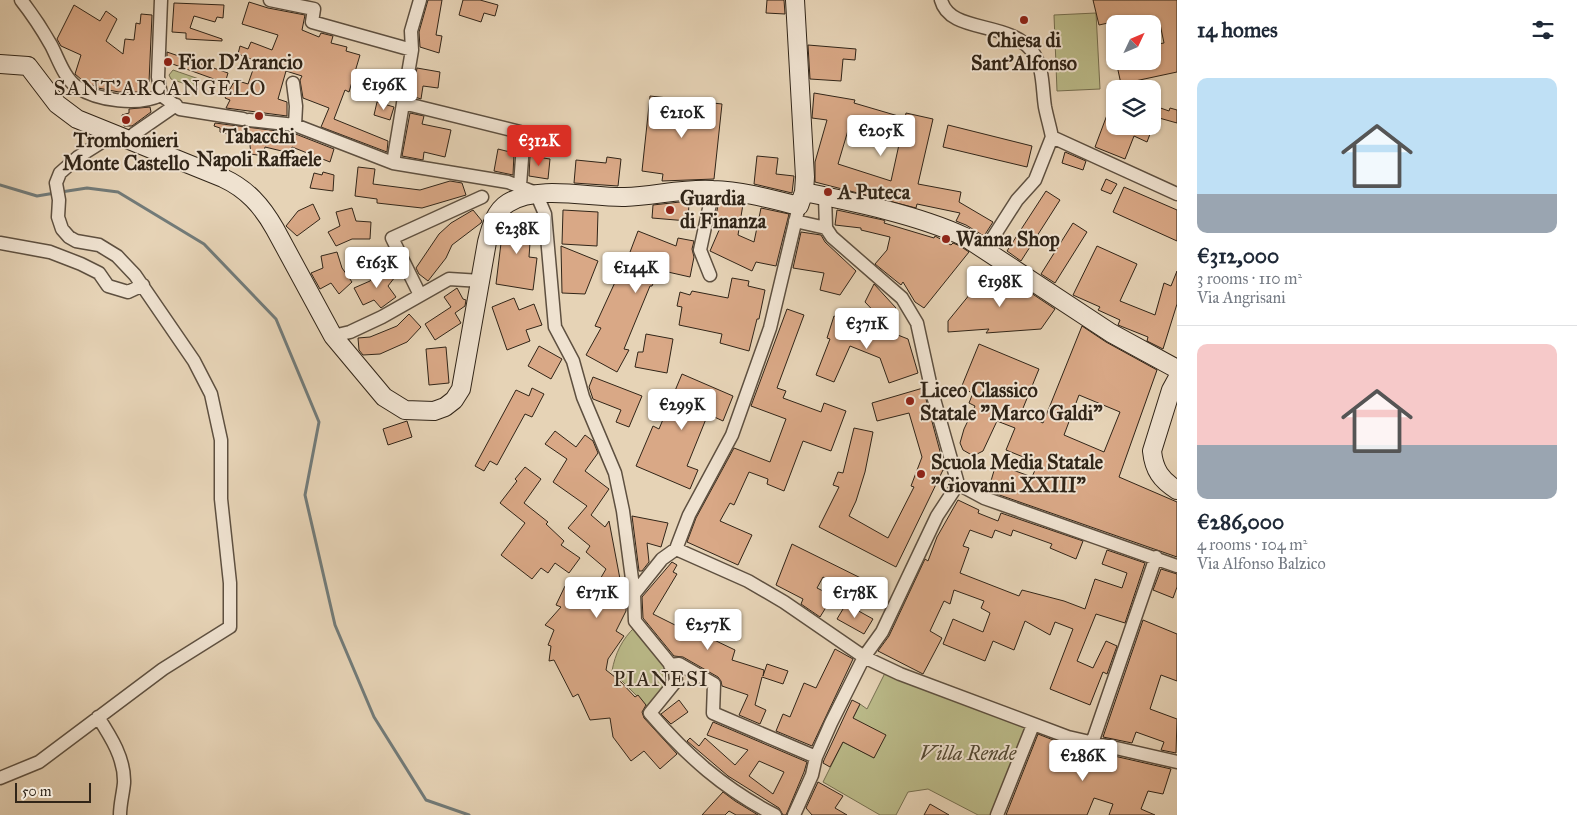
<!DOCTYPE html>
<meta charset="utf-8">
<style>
:root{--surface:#fff;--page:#f6f6f7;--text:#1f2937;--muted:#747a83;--line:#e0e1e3;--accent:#d93025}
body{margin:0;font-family:"IM FELL Great Primer",serif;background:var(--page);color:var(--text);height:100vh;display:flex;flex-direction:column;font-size:19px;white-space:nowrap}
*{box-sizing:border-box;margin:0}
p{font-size:16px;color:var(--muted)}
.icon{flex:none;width:28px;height:28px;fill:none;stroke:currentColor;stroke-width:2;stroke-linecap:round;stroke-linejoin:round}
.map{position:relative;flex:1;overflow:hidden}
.drawer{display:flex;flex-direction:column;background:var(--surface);width:400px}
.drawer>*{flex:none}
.needle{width:32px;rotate:46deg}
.fabs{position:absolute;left:1106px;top:15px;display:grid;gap:10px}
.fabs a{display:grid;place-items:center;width:55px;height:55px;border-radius:10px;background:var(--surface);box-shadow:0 1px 4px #0004;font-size:25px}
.scale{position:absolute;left:15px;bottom:12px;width:76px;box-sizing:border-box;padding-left:5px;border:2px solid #312518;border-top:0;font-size:14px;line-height:18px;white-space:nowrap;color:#312518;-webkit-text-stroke:4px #efe2d0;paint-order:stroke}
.price{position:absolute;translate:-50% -42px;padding:0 11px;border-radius:5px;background:#fff;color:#222;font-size:16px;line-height:32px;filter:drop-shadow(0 1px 2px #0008)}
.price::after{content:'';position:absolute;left:50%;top:30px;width:15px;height:11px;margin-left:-8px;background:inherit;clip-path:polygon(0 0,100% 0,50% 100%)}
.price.selected{background:var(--accent);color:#fff}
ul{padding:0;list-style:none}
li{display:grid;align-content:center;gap:10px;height:265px;padding:0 20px}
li+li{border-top:1px solid var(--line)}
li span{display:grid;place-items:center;height:155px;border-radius:10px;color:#555}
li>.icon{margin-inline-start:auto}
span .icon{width:90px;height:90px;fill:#fffc;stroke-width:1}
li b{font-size:21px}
h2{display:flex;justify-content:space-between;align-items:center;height:60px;padding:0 20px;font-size:21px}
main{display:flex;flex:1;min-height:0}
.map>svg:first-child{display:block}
.green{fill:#bbbb8a;stroke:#767051}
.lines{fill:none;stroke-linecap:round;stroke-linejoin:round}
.stream{stroke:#727b79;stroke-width:3}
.building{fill:#d9a886;stroke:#312518;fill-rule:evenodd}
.street-casing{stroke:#5e5040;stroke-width:15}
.secondary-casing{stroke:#312518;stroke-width:20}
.street{stroke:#efe2d0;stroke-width:12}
.secondary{stroke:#efe2d0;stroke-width:18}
.poi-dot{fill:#8f2418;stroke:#efe2d0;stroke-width:2}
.labels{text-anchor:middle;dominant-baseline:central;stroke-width:4;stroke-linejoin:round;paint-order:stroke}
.poi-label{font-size:20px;font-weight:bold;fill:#312518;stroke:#efe2d0;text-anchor:start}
.park-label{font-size:20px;font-style:italic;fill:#544a34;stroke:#efe2d0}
.neighbourhood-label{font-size:21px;letter-spacing:1px;fill:#312518;stroke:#efe2d0}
</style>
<main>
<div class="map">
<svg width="1177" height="815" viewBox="0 0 1177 815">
<rect width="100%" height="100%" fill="#e6d3b6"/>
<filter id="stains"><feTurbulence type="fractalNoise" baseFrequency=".004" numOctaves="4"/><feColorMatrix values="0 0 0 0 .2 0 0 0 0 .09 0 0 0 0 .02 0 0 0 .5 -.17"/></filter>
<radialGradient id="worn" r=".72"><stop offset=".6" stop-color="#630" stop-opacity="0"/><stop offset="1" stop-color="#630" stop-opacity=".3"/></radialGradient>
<path class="green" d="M1096,13L1100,89L1057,91L1054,15Z
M173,70L199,79L197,88L171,79L169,75Z
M635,627L675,670L652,711L612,671C615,654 622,639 635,627Z
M888,667L1033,725L997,815H978L928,789L908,792L896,815H880L823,782L843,742L874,758L853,718L860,704L867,709Z"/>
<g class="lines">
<path class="stream" d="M0,185L37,196L55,193
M61,192L87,188L118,192L204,244L276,319L319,422L305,495L335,625L374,717L426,800L469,815"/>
</g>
<path class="building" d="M428,0H442L436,35L442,36L439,53L420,47L419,32Z
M463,0H480L498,5L495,16L484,13L481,22L459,15Z
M767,0H784L785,14L766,13Z
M1093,0H1177V72L1121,84L1116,61H1152V45L1164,43L1160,24H1117V21L1099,25Z
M249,2L268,8L305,15L302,30L319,37L321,33L333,36L331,43L347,47L346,51L360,55L349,92L345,90L334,119L388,141L387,152L321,127L329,108L303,98L300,80L302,76L286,71L278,99L287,102V116L226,108L230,100L225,98L235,80L248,84L256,61L238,54L240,46L248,49L251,42L272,50L278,35L242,24Z
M174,3L224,5L223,18L217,17L215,22L194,16L190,28L222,39V41L186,39V33L172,32Z
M74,5L100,21L106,11L117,19L106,41L123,54L125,39L134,40L136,23L140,24L141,14L152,15L149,82L146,81L144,92H119L98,88L82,80L75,74L81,55L61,46L57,39Z
M808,45L856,49L855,60L843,59L841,81L810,79Z
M167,52L228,73L225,83L167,62Z
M417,68L440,72L438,88L423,86L421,99L412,96Z
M814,93L855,100L854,103L905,118L906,113L933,119L918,184L961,192L959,202L993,222L984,236L966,225L956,221L960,213L917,204L916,208L815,182V162L827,120L812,118ZM849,127L900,140L891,181L838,164Z
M650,96L722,104L714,179L662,181L663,174L642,171Z
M377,102L394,107L390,120L374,115Z
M1152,105L1169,111L1170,108L1177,110V123L1152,116Z
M150,107L151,112L132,126H124L122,115L129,113V109Z
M410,113L424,116L422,124L451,130L445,157L424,152L423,160L402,156Z
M1107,115L1115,118V126H1153L1147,142L1134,136L1125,159L1095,147Z
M215,123L293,133L334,149L330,162L292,147L290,153L265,147L263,156L251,154L249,137L232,132L231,135L220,132V128L214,126Z
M948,125L1032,146L1027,167L943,147Z
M498,149L514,153L513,175L494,171Z
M1065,152L1086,161L1083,170L1062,163Z
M530,156L550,159L548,179L529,176Z
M757,156L778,158L776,174L794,176L792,193L754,184Z
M607,157L621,159L618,186L574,183L576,160L606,163Z
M358,167L375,169L373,184L420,190L450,181L462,183L466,195L422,208L377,203V199L355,196Z
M323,172L334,175L333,191L310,188L314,173L322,175Z
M1106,179L1117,184L1111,194L1101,190Z
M1124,187L1177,210V241L1113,212Z
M1046,191L1060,200L1021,261L1007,251Z
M719,201L743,204L738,235L754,242L761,208L789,214L776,266L756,262L752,271L710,251L723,221L715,220Z
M680,202L689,203L688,221L652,218L653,205Z
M313,204L320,219L297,236L286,226L298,211Z
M352,208L356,221L371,222L370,239H352L336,246L328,232L340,226L336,212Z
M473,210L482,221L481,223L452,245L446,258L428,281L419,274L416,268L439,234L451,223Z
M563,210L598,212L597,246L562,244Z
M837,210L883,220L885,221L884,223L934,238L935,236L951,245L953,243L960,246L969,252L924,308L915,302L903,282L901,285L875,264L887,250L890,237L861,230V228L835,225Z
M515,214L532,215L529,257L537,258L533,290L496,284L503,227L505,222L514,223Z
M1073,223L1087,232L1055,283L1041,274Z
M638,231L676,246L678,238L694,241L692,249L694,257L690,277L659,270L652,286H650L624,349L629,350L617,372L586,355L601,328L595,326L622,267L624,268Z
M801,232L821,235L825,242L856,271L840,295L820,290L824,273L793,268Z
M561,246L598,261L585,294L562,293Z
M1097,246L1137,264L1120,301L1155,315L1164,283L1171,286L1177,271V304L1163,349L1147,341L1148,337L1118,325L1120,320L1098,310L1100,307L1073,295Z
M337,252L342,268L352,282L339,294L331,283L320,289L311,273L323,268L321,256Z
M383,265L395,277L388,286L396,297L381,308L374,300L363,305L354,288L370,281Z
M992,267L1055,309L1041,329L986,333L989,329L948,332V321Z
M732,278L749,281L748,286L765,290L759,319H757L749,351L720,343L722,334L679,325L682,307L677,306L680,292L690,295L692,291L728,298Z
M874,284L896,308L883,321L865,302Z
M457,288L463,299L466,300L465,306L455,313L461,323L435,340L425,324L451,307L444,297Z
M514,298L519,310L534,304L542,325L526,330L530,341L507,350L492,307Z
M787,309L804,315L777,388L786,391L783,398L821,412L824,403L846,411L831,451L803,441L784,491L767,484L768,479L749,472L734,505L730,503L720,521L752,535L738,565L687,542L696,518L734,448L770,462L786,419L751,406Z
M409,314L421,327L407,342L380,354L363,355L359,350L358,338L370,337L397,326Z
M834,316L861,326L862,321L908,339L918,373L889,383L880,358L850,346L834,382L816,375L830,339L827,338Z
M1082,326L1106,342L1157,370L1119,477L1177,502V557L988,491L996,464L1032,477L1038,463L1006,450L1015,428L997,421L983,451L977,454H970L963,450L960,443L964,429L975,406L969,403L973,393L961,388L979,344L1039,369L1021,413L1043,423ZM1079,395L1120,412L1104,452L1064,435Z
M646,334L673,339L667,373L635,367L638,352H643Z
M539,346L562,359L551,379L528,366Z
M446,347L449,383L429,385L426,349Z
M682,374L733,396L723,421L708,414L687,466L698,470L690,489L636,466L653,426L659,429Z
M593,377L642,396L629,427L616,422L621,410L593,399L589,387Z
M532,388L544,394L532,417L525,414L497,465L490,461L484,471L475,466L516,390L529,396Z
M923,388L945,470H943L896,567L819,527L839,487L833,485L838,472L843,473L854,428L873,432L865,472L856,501L849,516L888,538L914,487L911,486L922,457L909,413L877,421L872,403Z
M407,421L412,437L388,445L383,429Z
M555,431L576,447L585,435L593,441L598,453L585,471L609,489L591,515L605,527L609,521L624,600H626V611L616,631L624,636L608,659L606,670L620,681L635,697L638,695L646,705L642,712L644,718L677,754L660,769L644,751L631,761L613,737L610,718L590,720L578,694L573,697L554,660L549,661L551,646L548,645L554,630L545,625L561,607L556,605L565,586L589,598L606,569L586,552L590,546L568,528L587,506L553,482L567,459L545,444Z
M525,467L541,479L524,503L548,522L546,524L564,541L561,545L580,558L569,573L555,563L548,573L541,568L532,579L501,555L525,523L500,503L517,481L515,479Z
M958,500L979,510L978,513L998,521L1001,513L1083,541L1076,559L1050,548L1052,544L1013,530L1011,536L995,530L992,538L970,530L963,546L969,548L960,573L1019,596L1022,590L1064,601L1085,609L1095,579L1122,588L1127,573L1102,564L1107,550L1145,563L1125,623L1096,614L1077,661L1093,668L1106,641L1117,646L1107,674L1103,672L1090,705L1050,689L1073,629L1055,622L1050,635L1025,621L1014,650L993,641L985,661L943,644L953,619L983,632L990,613L981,608L984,601L954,590L950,604L944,601L930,631L942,638L923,674L878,651L889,636L925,559L928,561L937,537Z
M632,516L668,523L661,547L647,543L649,562L642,571H639Z
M792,544L887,591L880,605L823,577L817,588L833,596L820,617L801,604L803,599L776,585Z
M672,562L677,565L673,572L677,574L653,614L681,628H689L735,650L732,660L764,670L763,676L767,664L788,671L783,684L762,677L755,705L766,710L760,724L739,715L748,695L722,686L721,681L718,677L683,657L674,656L643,618L642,597Z
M1161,569L1177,574V587L1173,598L1153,590Z
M846,604L873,619L864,634L837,619Z
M1143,620L1177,634V681L1161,675L1150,709L1177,719L1176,753L1161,750L1164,742L1136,732L1132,743L1103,737Z
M835,649L853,659L812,746L776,731L783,714L790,717L804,683L816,688Z
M679,700L688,712L671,724L661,714Z
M852,700L860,704L853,718L886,735L874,758L843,742L830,767L823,763L824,760Z
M713,722L807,762L804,772L786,815H783L779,808L728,776L687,741L690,738L699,746L705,738L735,765L748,750L707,735ZM759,761L784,772L773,794L749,776Z
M1038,734L1066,745L1171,769L1163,794L1148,791L1141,809L1155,815H1109L1113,804L1094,798L1087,815H1006Z
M818,782L843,796L835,808L847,815H812L806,808Z
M723,792L735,801L758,815H736L729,811L725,815H702Z
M930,804L949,815H924Z"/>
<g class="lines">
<defs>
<path id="street" d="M21,0C32,14 42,29 51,45C58,58 64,78 77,87C98,101 138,106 161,95
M270,0L314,9L312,22L412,50
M941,0C950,34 1008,20 1032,51C1044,67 1042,88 1045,107C1047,117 1050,127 1052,137
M293,83L296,106L295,125
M161,95L158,77L161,0
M161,95L180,109L243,119
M403,103L520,132L523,145L520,185
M249,120L295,125L393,163L508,182L536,193L545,214L555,327L573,361L583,397L615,473L623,511L634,594L635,621L675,670L676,681L650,713C687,756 724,789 775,815
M1052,137L1177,194
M132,141L134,134L176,105
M393,163L412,50L411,31L420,0
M825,196L826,228L832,237L902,298L917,323L932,392L958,484L984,498L1177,566
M795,221L826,228
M0,243L50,252L81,264L99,273L108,286L128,292L143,285
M985,250L1017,200L1035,180L1052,137
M710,275L700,250L713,190
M420,295L392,238L482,197
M333,336L350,332L382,317L449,279L481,281
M676,549L748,581L784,602L864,657L900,674L1068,737L1177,762
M634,594L662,559L676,549L689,515L732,435L770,328L799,206
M670,665L679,664L714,684L713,713L816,757
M98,717C111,737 125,759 124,783C123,794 120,804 120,815
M1092,743L1156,557
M0,778L39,762L163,669L230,627V583L221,499V440L211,394L194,361L135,275L117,256L99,245L76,241L69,237L62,229L58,217L59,200L56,183L60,173L78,157L113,135
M794,815L812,775L816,757L831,723L864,657L882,632L937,516L958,484
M997,815L1033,725"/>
<path id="secondary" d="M0,64L28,66L57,104L77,119L223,178C247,189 262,206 275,229L333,336L384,397L405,410L434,411L445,407L454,400L461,389L487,242C491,227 495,211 508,203C539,184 590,198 625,197C655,196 683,188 713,190C742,191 771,199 799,206L804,192L805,177L795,0
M804,192C854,202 918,215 965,237L1111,333L1177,369
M1177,379L1171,390L1152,451C1154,470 1161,480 1177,490"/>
</defs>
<use href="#street" class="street-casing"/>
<use href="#secondary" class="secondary-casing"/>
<use href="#street" class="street"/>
<use href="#secondary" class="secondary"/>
</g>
<g class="poi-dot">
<circle cx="1024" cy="20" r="5"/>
<circle cx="168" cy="62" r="5"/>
<circle cx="259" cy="116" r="5"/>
<circle cx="126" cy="120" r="5"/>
<circle cx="828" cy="192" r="5"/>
<circle cx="670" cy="210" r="5"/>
<circle cx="946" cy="239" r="5"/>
<circle cx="910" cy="401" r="5"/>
<circle cx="921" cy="474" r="5"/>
</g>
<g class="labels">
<g class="poi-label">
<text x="1024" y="40" text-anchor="middle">Chiesa di<tspan x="1024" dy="23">Sant'Alfonso</tspan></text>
<text x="178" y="62">Fior D'Arancio</text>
<text x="259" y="136" text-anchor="middle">Tabacchi<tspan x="259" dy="23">Napoli Raffaele</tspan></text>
<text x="126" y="140" text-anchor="middle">Trombonieri<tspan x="126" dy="23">Monte Castello</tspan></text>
<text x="838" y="192">A Puteca</text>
<text x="680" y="198">Guardia<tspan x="680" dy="23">di Finanza</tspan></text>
<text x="956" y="239">Wanna Shop</text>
<text x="920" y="390">Liceo Classico<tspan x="920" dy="23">Statale "Marco Galdi"</tspan></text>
<text x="931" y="462">Scuola Media Statale<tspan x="931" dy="23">"Giovanni XXIII"</tspan></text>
</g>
<g class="park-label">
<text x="968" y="753">Villa Rende</text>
</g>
<g class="neighbourhood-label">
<text x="160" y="88">SANT'ARCANGELO</text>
<text x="661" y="679">PIANESI</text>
</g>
</g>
<rect width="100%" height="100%" filter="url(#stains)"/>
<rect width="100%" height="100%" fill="url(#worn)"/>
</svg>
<div class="fabs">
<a><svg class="needle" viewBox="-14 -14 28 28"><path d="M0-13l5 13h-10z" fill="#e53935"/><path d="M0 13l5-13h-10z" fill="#747a83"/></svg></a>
<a><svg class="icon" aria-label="layers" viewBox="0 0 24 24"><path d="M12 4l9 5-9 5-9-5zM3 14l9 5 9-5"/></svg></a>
</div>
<div class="scale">50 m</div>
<b class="price" style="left:384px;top:111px">€196K</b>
<b class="price" style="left:682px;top:139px">€210K</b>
<b class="price" style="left:881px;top:157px">€205K</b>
<b class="price selected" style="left:539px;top:167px">€312K</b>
<b class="price" style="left:517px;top:255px">€238K</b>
<b class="price" style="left:377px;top:289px">€163K</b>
<b class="price" style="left:636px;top:294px">€144K</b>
<b class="price" style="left:1000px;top:308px">€198K</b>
<b class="price" style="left:867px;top:350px">€371K</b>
<b class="price" style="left:682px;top:431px">€299K</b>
<b class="price" style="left:597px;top:619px">€171K</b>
<b class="price" style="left:855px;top:619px">€178K</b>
<b class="price" style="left:708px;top:651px">€257K</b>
<b class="price" style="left:1083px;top:782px">€286K</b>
</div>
<section class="drawer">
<h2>14 homes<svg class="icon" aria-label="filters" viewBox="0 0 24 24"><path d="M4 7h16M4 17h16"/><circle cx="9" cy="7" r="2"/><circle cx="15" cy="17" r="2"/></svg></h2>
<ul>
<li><span style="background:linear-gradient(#bfe0f5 75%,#9aa5b1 0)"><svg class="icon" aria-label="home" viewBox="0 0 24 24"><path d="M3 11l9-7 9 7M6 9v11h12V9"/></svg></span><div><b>€312,000</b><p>3 rooms · 110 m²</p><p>Via Angrisani</p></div></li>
<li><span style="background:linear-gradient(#f6c9c9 65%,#9aa5b1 0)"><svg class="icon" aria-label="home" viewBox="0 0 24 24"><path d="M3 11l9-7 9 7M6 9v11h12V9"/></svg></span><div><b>€286,000</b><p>4 rooms · 104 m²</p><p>Via Alfonso Balzico</p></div></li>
</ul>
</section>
</main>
